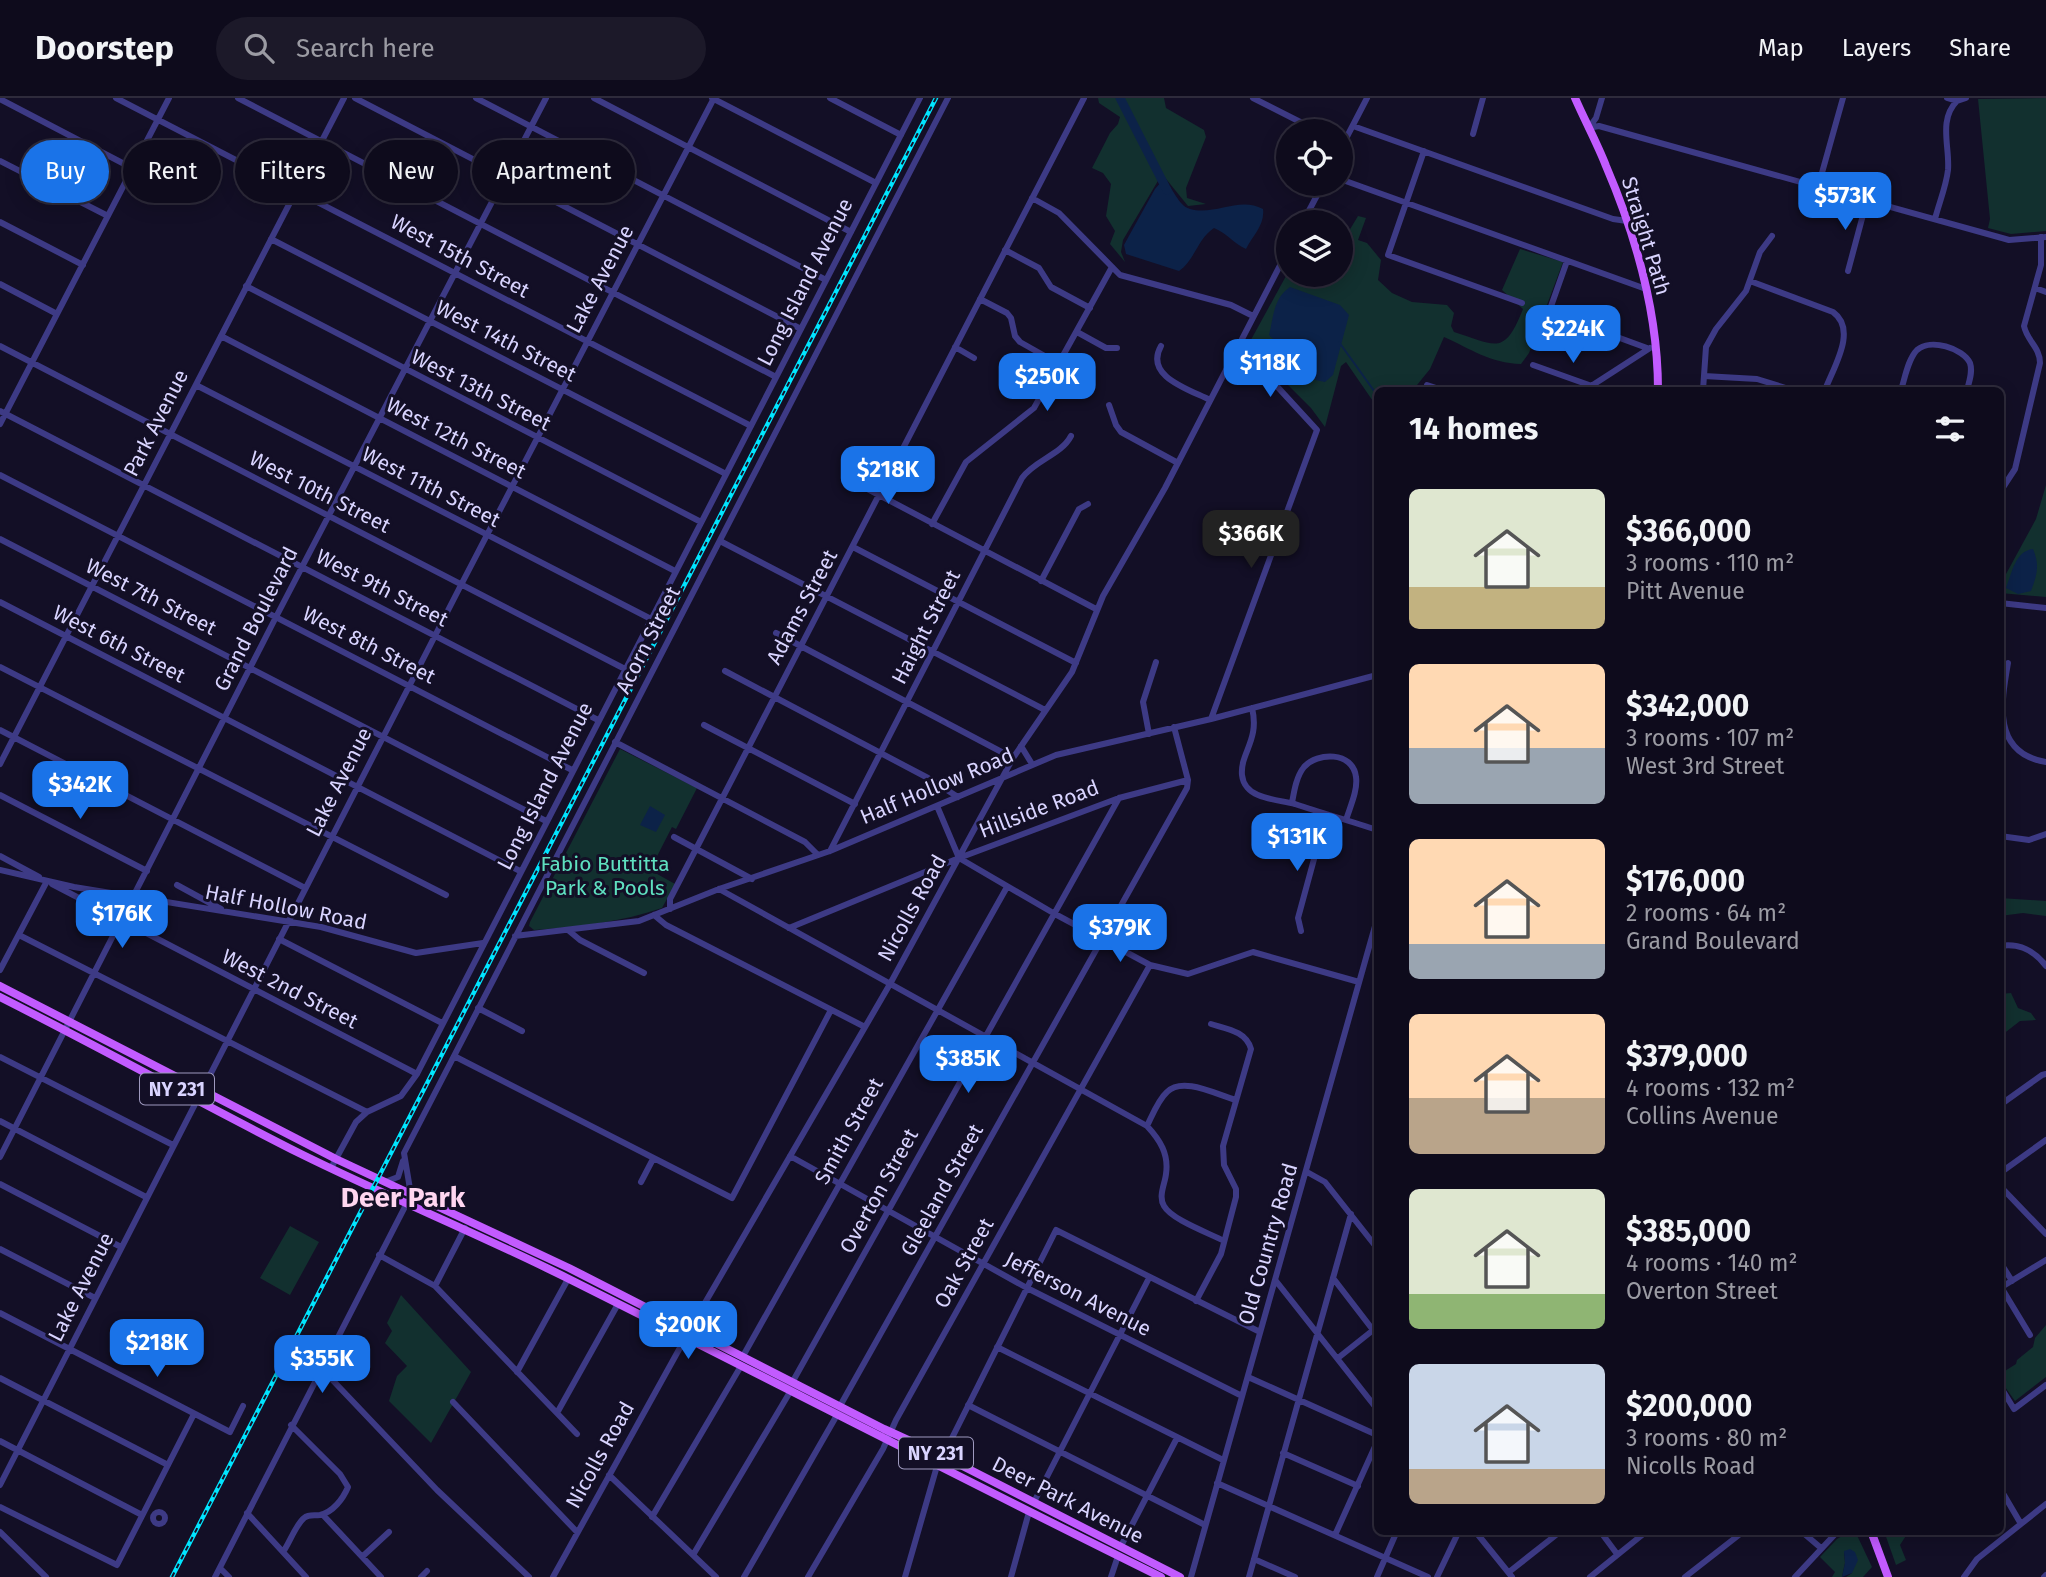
<!DOCTYPE html>
<meta charset="utf-8">
<style>
:root{--surface:#0e0b1c;--page:#1c1929;--text:#f1f3f6;--muted:#9b9ba3;--line:#2e2b3b;--accent:#1a73e8}
body{margin:0;font-family:"Fira Sans",sans-serif;background:var(--page);color:var(--text);height:100vh;display:flex;flex-direction:column;font-size:26px;white-space:nowrap}
*{box-sizing:border-box;margin:0}
p{font-size:23px;color:var(--muted)}
.icon{flex:none;width:38px;height:38px;fill:none;stroke:currentColor;stroke-width:2;stroke-linecap:round;stroke-linejoin:round}
.map{position:relative;flex:1;overflow:hidden}
.side{position:absolute;left:1374px;top:289px;width:630px;height:1148px;display:flex;flex-direction:column;background:var(--surface);border-radius:10px;box-shadow:0 4px 18px #0003,0 0 0 2px var(--line)}
.side>*{flex:none}
.hud{position:absolute;left:21px;top:42px;width:665px;height:63px;display:flex;gap:14px}
.tools{position:absolute;left:1276px;top:21px;display:grid;gap:14px}
.tools a{display:grid;place-items:center;width:77px;height:77px;border-radius:50%;background:var(--surface);box-shadow:0 4px 18px #0003,0 0 0 2px var(--line);font-size:35px}
.price{position:absolute;translate:-50% -60px;padding:0 16px;border-radius:14px;background:var(--accent);color:#fff;font-size:23px;line-height:46px;filter:drop-shadow(0 2px 4px #0008)}
.price::after{content:'';position:absolute;left:50%;top:42px;width:21px;height:16px;margin-left:-10px;background:inherit;clip-path:polygon(0 0,100% 0,50% 100%)}
.price.current{background:#222;color:#fff}
ul{padding:0;list-style:none}
li{display:flex;align-items:center;gap:21px;height:175px;padding:0 35px}
li span{display:grid;place-items:center;flex:none;width:196px;height:140px;border-radius:10px;color:#555}
li>.icon{margin-inline-start:auto}
span .icon{width:84px;height:84px;fill:#fffc;stroke-width:1}
li b{font-size:30px}
h2{display:flex;justify-content:space-between;align-items:center;height:84px;padding:0 35px;font-size:30px}
.pill{padding:0 24px;border-radius:32px;background:var(--surface);box-shadow:0 4px 18px #0003,0 0 0 2px var(--line);font-size:24px;line-height:63px}
.pill.current{background:var(--accent);color:#fff}
header{display:flex;align-items:center;gap:42px;box-sizing:border-box;height:98px;padding:0 35px;background:var(--surface);border-bottom:2px solid var(--line)}
header strong{font-size:33px}
nav{display:flex;gap:38px;margin-inline-start:auto;font-size:24px}
.search{width:490px;height:63px;background:var(--page);display:flex;align-items:center;gap:18px;box-sizing:border-box;padding:0 24px;border-radius:38px;color:var(--muted);font-size:26px}
.map>svg:first-child{display:block}
.green{fill:#12302f}
.water{fill:#0c2248}
.lines{fill:none;stroke-linecap:round;stroke-linejoin:round}
.stream{stroke:#0c2248;stroke-width:2}
.river{stroke:#0c2248;stroke-width:9}
.minor{stroke:#3d3a85;stroke-width:6}
.major{stroke:#c25bff;stroke-width:8}
.rail-casing{stroke:#00e5ff;stroke-width:4.5}
.rail{stroke:#130f26;stroke-width:2;stroke-dasharray:5;stroke-linecap:butt}
.labels{text-anchor:middle;dominant-baseline:central;stroke-width:6;stroke-linejoin:round;paint-order:stroke}
.shield{fill:#130f26;stroke:#9e99be;stroke-width:2}
.shield-label{font-size:19px;font-weight:bold;fill:#d9d4ff}
.street-label{font-size:21px;fill:#d9d4ff;stroke:#130f26}
.park-label{font-size:21px;fill:#5fe0c0;stroke:#130f26}
.district-label{font-size:28px;font-weight:bold;fill:#ffd6f0;stroke:#130f26}
</style>
<header>
<strong>Doorstep</strong>
<div class="search"><svg class="icon" aria-label="search" viewBox="0 0 24 24"><circle cx="10" cy="10" r="6"/><path d="M15 15l6 6"/></svg>Search here</div>
<nav><a>Map</a><a>Layers</a><a>Share</a></nav>
</header>
<div class="map">
<svg width="2046" height="1479" viewBox="0 0 2046 1479">
<rect width="100%" height="100%" fill="#130f26"/>
<path class="green" d="M1098,0H1164L1166,10L1204,32L1206,39L1186,90L1187,100L1206,106L1188,108L1162,76L1123,142L1121,154L1125,164L1110,146L1115,133L1106,118L1111,86L1103,75L1092,70L1110,35L1118,26L1120,19L1099,5Z
M2046,0V133L2011,136L1988,130L1990,121L1978,1Z
M1358,118L1366,120L1358,142L1367,145L1381,162L1378,182L1392,195L1412,204L1447,207L1454,215L1451,228L1454,234C1496,247 1504,259 1523,211L1502,192L1520,151L1563,164L1529,255L1521,266C1490,265 1471,251 1444,239L1430,271L1413,292H1377V309L1346,264L1341,268L1325,329L1311,310L1270,269L1246,256L1247,249L1286,178L1340,177L1341,139L1349,133Z
M2046,387V499L2000,495V487L2036,421Z
M620,651L697,690L676,731L672,729L650,772L675,786L662,810C622,824 577,829 534,832L529,828L530,824Z
M2000,800L2046,803V818L2023,815L2000,818Z
M2011,895L2018,910L2031,915L2036,922L2020,923L2002,937L2000,944V896Z
M290,1128L319,1144L290,1197L260,1180Z
M401,1197L471,1274L431,1345L389,1303L397,1278L407,1268L385,1245L392,1233L387,1225Z
M2046,1227V1279L2015,1303L2000,1282V1276L2016,1266L2017,1262L2033,1249L2035,1240Z
M1850,1433H1855L1872,1469L1863,1479H1846L1852,1475L1844,1453L1845,1465L1842,1479H1832L1835,1474L1820,1459L1837,1441Z
M1884,1433H1909L1900,1447L1906,1462L1896,1467Z"/>
<path class="water" d="M1163,82C1174,89 1177,107 1190,111C1215,118 1239,98 1263,111C1265,127 1253,137 1246,151C1234,146 1227,135 1214,130C1198,140 1195,162 1179,173L1126,156L1124,147L1130,136L1155,91Z
M1290,189L1340,207L1349,217L1333,277L1325,284L1315,282L1269,237C1274,218 1273,201 1290,189Z
M2033,451C2040,467 2037,477 2031,493L2018,496L2006,490C2012,475 2015,453 2033,451Z
M650,708L665,717L656,734L640,727Z
M1850,1451L1855,1454L1858,1462L1852,1475L1842,1479L1845,1465L1844,1453Z"/>
<g class="lines">
<path class="stream" d="M1339,244L1377,297"/>
<path class="river" d="M1120,0L1167,92"/>
<path class="minor" d="M116,0L751,328
M238,0L776,279
M355,0L801,231
M476,0L826,182
M594,0L851,134
M712,0L876,85
M830,0L901,37
M1253,0L1318,33
M1947,0L1957,3L1966,0
M0,1L132,70
M1353,28L1613,121L1627,123
M1590,28L1596,20L1602,0
M1588,30L1599,28L2002,140L2009,142L2046,139
M1473,36L1483,0
M1340,52L1367,0
M1424,53L1388,157L1522,205
M0,63L108,118
M1340,81L1646,191
M1818,89L1843,0
M1032,100L1059,115L1120,177L1231,207L1253,218
M1935,121C1939,105 1946,89 1948,72C1950,49 1938,22 1957,3
M0,124L83,167
M1303,124L1323,86
M271,141L726,376
M1005,152L1039,170L1051,189L1090,210
M1567,163L1549,214L1647,250
M1848,173L1867,102
M1750,183L1833,214C1858,232 1833,270 1825,292
M0,186L57,216
M246,188L701,424
M2035,190L2046,194
M980,201L1007,215L1011,220L1015,238L1020,244L1059,266
M1077,234L1106,250H1117
M221,238L675,473
M0,248L625,571
M1161,248C1144,278 1188,291 1210,302
M955,249L974,260
M1533,267L1603,292
M1704,278L1757,281L1792,292
M196,287L651,521
M1427,287L1442,292
M1585,292L1650,250
M1703,292L1706,249L1716,231L1746,193L1760,154L1772,138
M1901,292C1905,280 1908,261 1917,252C1930,240 1963,250 1970,265C1973,274 1969,284 1967,292
M1109,307L1116,327L1121,334L1178,365
M0,313L598,622
M0,326L169,0
M0,377L572,672
M858,386L1096,511
M2000,394L2015,371L2040,265C2040,249 2027,243 2024,228L2041,167V139
M932,426L966,364L1034,310L1112,169
M0,441L546,723
M720,443L1045,612
M853,449L1076,565
M1041,483L1079,411L1088,406
M0,504L520,773
M2000,505L2046,510
M776,535L1013,660
M2008,565C2001,605 1992,655 2046,664
M0,569L446,797
M725,573L928,680L958,699
M1252,610C1260,642 1240,655 1242,677C1243,687 1250,694 1258,697C1270,702 1283,703 1295,706C1322,715 1350,723 1377,732
M1211,621L1317,332L1261,271L1233,256
M704,627L855,706
M0,632L305,790
M1149,636L1143,604L1156,564
M615,644L805,744L818,757
M1021,648L1032,666
M0,666L344,0
M0,697L147,773
M1292,705C1294,694 1296,679 1304,669C1317,654 1353,653 1356,679C1358,692 1350,709 1346,722
M937,708L959,760L1055,816L1150,867L1188,876L1253,854L1359,884
M2000,738L2029,742L2046,736
M674,739L752,781
M830,753L1022,380C1035,362 1061,357 1071,338
M0,758L39,779
M0,772L74,789L321,829L416,855L483,845
M52,786L417,976
M177,787L221,811
M719,791L1147,1028C1160,1042 1169,1056 1166,1076C1165,1086 1158,1098 1164,1108C1172,1122 1209,1135 1224,1143
M670,811V801L696,751L1084,0
M654,817L666,827L865,929
M789,830L959,760L1119,700L1188,682
M568,832L580,842L644,875
M1301,833L1298,820L1326,717
M19,837L367,1014
M515,838L639,823L719,791L830,753L1056,657L1211,621L1377,577
M279,841L442,925
M2000,848C2019,845 2035,853 2046,868
M0,872L47,783
M478,910L522,933
M454,958L732,1100L831,912
M0,959L173,1047
M2000,1007L2042,977L2046,976
M0,1023L146,1099
M1147,1028C1152,1018 1158,1002 1167,994C1183,978 1217,997 1236,1002
M790,1058L1027,1190L1242,1298
M0,1059L276,519L546,0
M331,1070L356,1024L367,1014L401,998L417,976L920,0
M1307,1074L1325,1084L1377,1150
M2000,1075L2046,1042
M385,1084L398,1079L403,1063
M641,1084L653,1061
M0,1086L121,1149
M2000,1088L2046,1136
M0,1151L95,1200
M379,1157L435,1188L577,1336
M2000,1164L2012,1183
M1333,1180L1373,1232
M1276,1183L1377,1311
M435,1188L465,1130
M2001,1189L2030,1237
M2000,1190L2046,1162
M1196,1203L1221,1156L1236,1099V1091L1224,1067L1223,1048L1251,951C1246,933 1227,931 1211,926
M0,1215L230,1334L243,1308
M997,1249L1223,1362
M743,1258L1007,789
M1338,1260L1377,1229
M321,1270L437,1392L529,1479
M517,1274L568,1181
M1248,1279L1377,1337
M0,1280L168,1367
M793,1283L1119,700
M2000,1288L2014,1311L2046,1287
M453,1304L577,1434
M968,1307L1205,1427
M840,1308L1187,690L1188,682L1174,629
M557,1315L618,1206
M0,1343L142,1417
M1283,1355L1358,1388
M943,1358L1056,1132L1260,1234
M609,1377L716,1479
M1217,1385L1428,1479
M0,1387L461,487L714,0
M2004,1397L2021,1426
M1034,1404L1149,1180
M0,1409L117,1467L194,1316
M153 1420a6 6 0 1 1 12 0a6 6 0 1 1-12 0Z
M247,1415L306,1479
M323,1417L381,1479
M652,1419L741,1268
M1475,1433L1512,1479
M1600,1433L1617,1456
M1801,1433L1821,1450
M0,1434L46,1479
M1335,1437L1377,1344
M1121,1448L1177,1340
M283,1454C290,1444 295,1428 304,1420C309,1416 314,1418 320,1417C333,1414 343,1401 348,1389L340,1376L291,1327
M693,1457L790,1294
M363,1458L389,1434
M1254,1461L1295,1479
M220,1470L229,1479
M1509,1474L1561,1433
M215,1479L411,1097L404,1055L948,0
M421,1479L427,1473
M553,1479L702,1210L890,886L1013,660L1072,574L1103,498L1165,390L1288,152
M744,1479L837,1317
M808,1479L883,1351L896,1322L1150,867
M905,1479L937,1368
M1011,1479L1029,1414
M1111,1479L1118,1458
M1191,1479L1377,821
M1249,1479L1351,1116
M1377,1479L1397,1433
M1437,1479L1459,1433
M1590,1479L1647,1433
M1685,1479L1744,1433
M1795,1479L1838,1433
M1964,1479L1977,1461L2046,1406
M2044,1479L2046,1477"/>
<path class="major" d="M1575,0C1585,23 1597,45 1606,68C1636,138 1658,216 1658,292
M0,888L336,1061L569,1170L884,1331L943,1358L1180,1479
M0,899C101,950 200,1005 301,1056C388,1099 479,1136 567,1180C765,1279 962,1381 1161,1479
M1871,1433L1888,1479"/>
<defs>
<path id="rail" d="M172,1479L936,0"/>
</defs>
<use href="#rail" class="rail-casing"/>
<use href="#rail" class="rail"/>
</g>
<g class="labels">
<g class="shield">
<rect x="140" y="975.5" width="74" height="31" rx="5"/>
<rect x="899" y="1339.5" width="74" height="31" rx="5"/>
</g>
<g class="shield-label">
<text x="177" y="991">NY 231</text>
<text x="936" y="1355">NY 231</text>
</g>
<g class="street-label">
<text transform="translate(1646 138) rotate(73)">Straight Path</text>
<text transform="translate(460 158) rotate(28)">West 15th Street</text>
<text transform="translate(600 181) rotate(-62)">Lake Avenue</text>
<text transform="translate(805 184) rotate(-63)">Long Island Avenue</text>
<text transform="translate(506 243) rotate(27)">West 14th Street</text>
<text transform="translate(481 292) rotate(27)">West 13th Street</text>
<text transform="translate(156 325) rotate(-63)">Park Avenue</text>
<text transform="translate(456 340) rotate(27)">West 12th Street</text>
<text transform="translate(431 389) rotate(27)">West 11th Street</text>
<text transform="translate(320 394) rotate(27)">West 10th Street</text>
<text transform="translate(382 490) rotate(27)">West 9th Street</text>
<text transform="translate(151 499) rotate(27)">West 7th Street</text>
<text transform="translate(802 509) rotate(-62)">Adams Street</text>
<text transform="translate(256 521) rotate(-63)">Grand Boulevard</text>
<text transform="translate(926 529) rotate(-63)">Haight Street</text>
<text transform="translate(648 542) rotate(-63)">Acorn Street</text>
<text transform="translate(119 546) rotate(27)">West 6th Street</text>
<text transform="translate(369 547) rotate(27)">West 8th Street</text>
<text transform="translate(339 684) rotate(-63)">Lake Avenue</text>
<text transform="translate(545 688) rotate(-63)">Long Island Avenue</text>
<text transform="translate(937 688) rotate(-23)">Half Hollow Road</text>
<text transform="translate(1039 711) rotate(-21)">Hillside Road</text>
<text transform="translate(286 809) rotate(11)">Half Hollow Road</text>
<text transform="translate(912 810) rotate(-61)">Nicolls Road</text>
<text transform="translate(290 891) rotate(27)">West 2nd Street</text>
<text transform="translate(849 1033) rotate(-61)">Smith Street</text>
<text transform="translate(942 1092) rotate(-61)">Gleeland Street</text>
<text transform="translate(879 1093) rotate(-61)">Overton Street</text>
<text transform="translate(1268 1146) rotate(-74)">Old Country Road</text>
<text transform="translate(964 1165) rotate(-61)">Oak Street</text>
<text transform="translate(81 1189) rotate(-63)">Lake Avenue</text>
<text transform="translate(1078 1196) rotate(27)">Jefferson Avenue</text>
<text transform="translate(600 1357) rotate(-61)">Nicolls Road</text>
<text transform="translate(1068 1402) rotate(27)">Deer Park Avenue</text>
</g>
<g class="park-label">
<text x="605" y="766">Fabio Buttitta<tspan x="605" dy="24">Park &amp; Pools</tspan></text>
</g>
<g class="district-label">
<text x="403" y="1099">Deer Park</text>
</g>
</g>
</svg>
<div class="tools">
<a><svg class="icon" aria-label="locate" viewBox="0 0 24 24"><circle cx="12" cy="12" r="6"/><path d="M12 2v4M12 18v4M2 12h4M18 12h4"/></svg></a>
<a><svg class="icon" aria-label="layers" viewBox="0 0 24 24"><path d="M12 4l9 5-9 5-9-5zM3 14l9 5 9-5"/></svg></a>
</div>
<b class="price" style="left:1845px;top:134px">$573K</b>
<b class="price" style="left:1573px;top:267px">$224K</b>
<b class="price" style="left:1270px;top:301px">$118K</b>
<b class="price" style="left:1047px;top:315px">$250K</b>
<b class="price" style="left:888px;top:408px">$218K</b>
<b class="price current" style="left:1251px;top:472px">$366K</b>
<b class="price" style="left:80px;top:723px">$342K</b>
<b class="price" style="left:1297px;top:775px">$131K</b>
<b class="price" style="left:122px;top:852px">$176K</b>
<b class="price" style="left:1120px;top:866px">$379K</b>
<b class="price" style="left:968px;top:997px">$385K</b>
<b class="price" style="left:688px;top:1263px">$200K</b>
<b class="price" style="left:157px;top:1281px">$218K</b>
<b class="price" style="left:322px;top:1297px">$355K</b>
<div class="hud">
<a class="pill current">Buy</a>
<a class="pill">Rent</a>
<a class="pill">Filters</a>
<a class="pill">New</a>
<a class="pill">Apartment</a>
</div>
<section class="side">
<h2>14 homes<svg class="icon" aria-label="filters" viewBox="0 0 24 24"><path d="M4 7h16M4 17h16"/><circle cx="9" cy="7" r="2"/><circle cx="15" cy="17" r="2"/></svg></h2>
<ul>
<li><span style="background:linear-gradient(#dfe7d0 70%,#c2b280 0)"><svg class="icon" aria-label="home" viewBox="0 0 24 24"><path d="M3 11l9-7 9 7M6 9v11h12V9"/></svg></span><div><b>$366,000</b><p>3 rooms · 110 m²</p><p>Pitt Avenue</p></div></li>
<li><span style="background:linear-gradient(#ffd9b3 60%,#9aa5b1 0)"><svg class="icon" aria-label="home" viewBox="0 0 24 24"><path d="M3 11l9-7 9 7M6 9v11h12V9"/></svg></span><div><b>$342,000</b><p>3 rooms · 107 m²</p><p>West 3rd Street</p></div></li>
<li><span style="background:linear-gradient(#ffd9b3 75%,#9aa5b1 0)"><svg class="icon" aria-label="home" viewBox="0 0 24 24"><path d="M3 11l9-7 9 7M6 9v11h12V9"/></svg></span><div><b>$176,000</b><p>2 rooms · 64 m²</p><p>Grand Boulevard</p></div></li>
<li><span style="background:linear-gradient(#ffd9b3 60%,#b9a48a 0)"><svg class="icon" aria-label="home" viewBox="0 0 24 24"><path d="M3 11l9-7 9 7M6 9v11h12V9"/></svg></span><div><b>$379,000</b><p>4 rooms · 132 m²</p><p>Collins Avenue</p></div></li>
<li><span style="background:linear-gradient(#dfe7d0 75%,#8fb573 0)"><svg class="icon" aria-label="home" viewBox="0 0 24 24"><path d="M3 11l9-7 9 7M6 9v11h12V9"/></svg></span><div><b>$385,000</b><p>4 rooms · 140 m²</p><p>Overton Street</p></div></li>
<li><span style="background:linear-gradient(#c9d6e8 75%,#b9a48a 0)"><svg class="icon" aria-label="home" viewBox="0 0 24 24"><path d="M3 11l9-7 9 7M6 9v11h12V9"/></svg></span><div><b>$200,000</b><p>3 rooms · 80 m²</p><p>Nicolls Road</p></div></li>
</ul>
</section>
</div>
